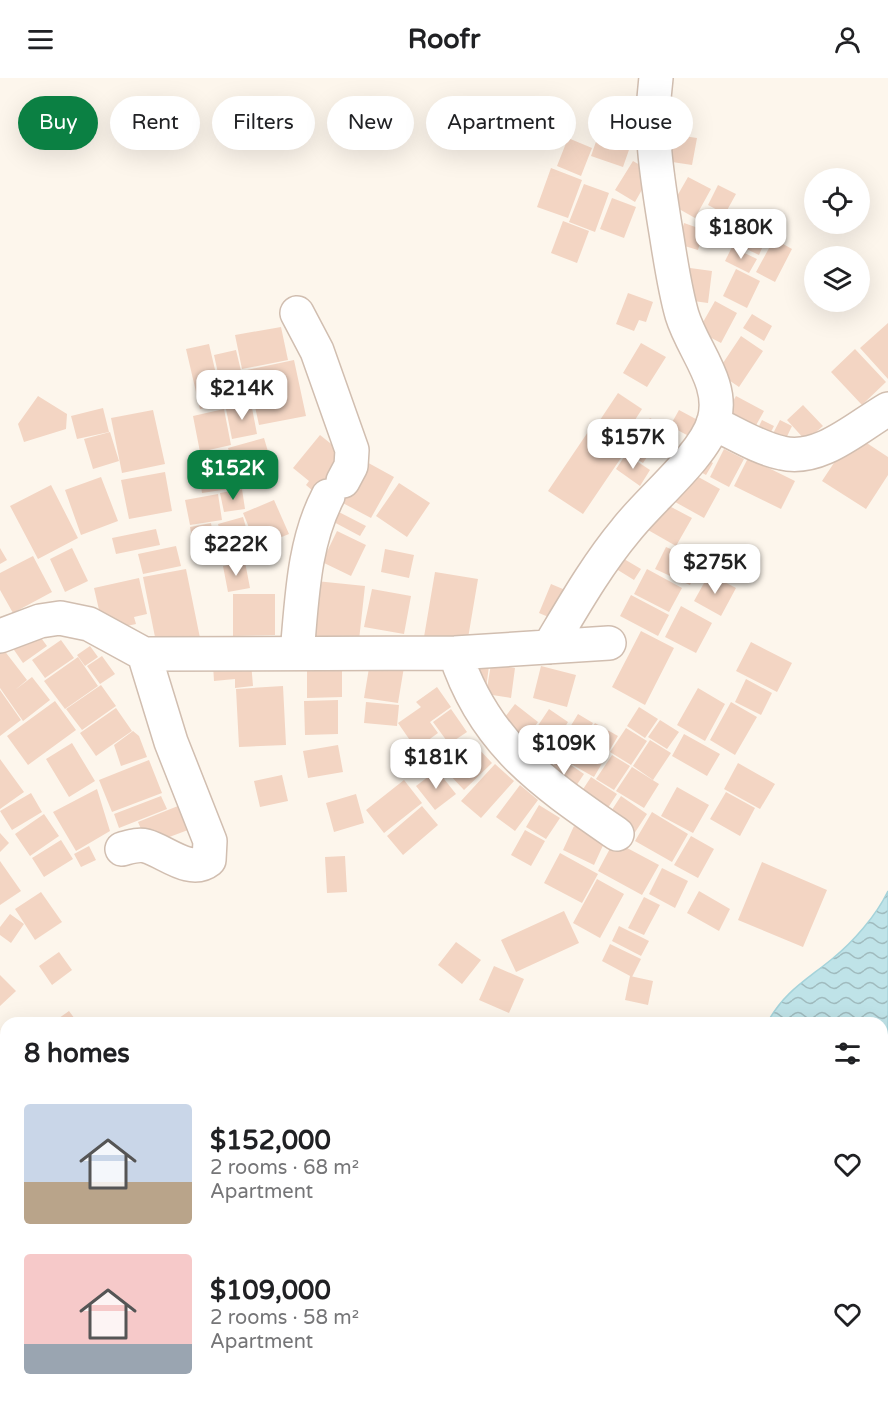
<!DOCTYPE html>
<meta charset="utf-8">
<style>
:root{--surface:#fff;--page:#f6f6f6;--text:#202124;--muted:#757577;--accent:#0b8043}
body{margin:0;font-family:"Varela Round",sans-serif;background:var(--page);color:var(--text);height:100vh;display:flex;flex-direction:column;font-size:22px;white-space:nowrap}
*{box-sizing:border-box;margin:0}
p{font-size:20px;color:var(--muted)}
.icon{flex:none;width:33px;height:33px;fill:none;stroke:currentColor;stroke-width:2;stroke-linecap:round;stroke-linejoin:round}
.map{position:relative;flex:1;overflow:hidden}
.drawer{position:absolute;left:0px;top:939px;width:888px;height:384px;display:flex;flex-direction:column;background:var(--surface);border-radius:18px 18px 0 0;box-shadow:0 6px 24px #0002}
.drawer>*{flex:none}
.banner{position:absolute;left:18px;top:18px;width:852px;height:54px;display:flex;gap:12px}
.tools{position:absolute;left:804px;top:90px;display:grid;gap:12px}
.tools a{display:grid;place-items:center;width:66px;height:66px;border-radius:50%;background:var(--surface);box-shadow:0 6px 24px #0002;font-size:30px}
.price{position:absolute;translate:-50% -51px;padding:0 14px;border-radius:12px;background:#fff;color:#222;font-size:20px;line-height:39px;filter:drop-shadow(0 2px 3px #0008)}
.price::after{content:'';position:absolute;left:50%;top:36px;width:18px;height:14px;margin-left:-9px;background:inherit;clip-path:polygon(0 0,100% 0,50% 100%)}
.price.selected{background:var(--accent);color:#fff}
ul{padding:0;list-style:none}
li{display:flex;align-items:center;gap:18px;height:150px;padding:0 24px}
li span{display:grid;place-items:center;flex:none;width:168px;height:120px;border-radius:6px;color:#555}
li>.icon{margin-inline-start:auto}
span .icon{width:72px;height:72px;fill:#fffc;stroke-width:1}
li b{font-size:26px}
h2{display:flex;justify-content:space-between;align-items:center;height:72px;padding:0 24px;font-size:26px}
.tag{padding:0 21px;border-radius:27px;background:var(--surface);box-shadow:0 6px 24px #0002;font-size:21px;line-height:54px}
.tag.selected{background:var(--accent);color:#fff}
header{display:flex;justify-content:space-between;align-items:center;height:78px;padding:0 24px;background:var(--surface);font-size:27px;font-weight:800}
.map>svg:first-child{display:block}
.water{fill:url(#water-waves);stroke:#a5d3da;stroke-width:1.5}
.building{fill:#f3d5c3}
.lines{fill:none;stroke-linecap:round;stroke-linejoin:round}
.minor-casing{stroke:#d1beb0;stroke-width:36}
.minor{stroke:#fff;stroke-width:33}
</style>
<header><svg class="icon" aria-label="menu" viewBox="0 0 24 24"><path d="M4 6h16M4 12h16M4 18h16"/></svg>Roofr<svg class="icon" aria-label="person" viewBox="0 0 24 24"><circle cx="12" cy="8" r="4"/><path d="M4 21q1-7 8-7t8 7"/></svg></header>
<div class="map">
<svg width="888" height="1323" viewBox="0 0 888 1323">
<defs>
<pattern id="water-waves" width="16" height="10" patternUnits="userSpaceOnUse" patternTransform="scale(1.5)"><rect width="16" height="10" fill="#bfe3e8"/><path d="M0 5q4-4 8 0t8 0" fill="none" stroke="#a0bbbe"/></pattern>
</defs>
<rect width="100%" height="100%" fill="#fdf6ec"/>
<path class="water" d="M888,813V1323H593L599,1317H882V945H767C785,913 805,903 832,881C853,864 876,838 888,813Z
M6,1309V1317H536L539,1323H0V1313Z"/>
<path class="building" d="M599,55L631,66L623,89L591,78Z
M662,55L697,60L692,87L659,82Z
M568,60L592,70L581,98L557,88Z
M633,83L652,94L635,124L615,112Z
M551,90L582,102L568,140L537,129Z
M688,99L711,111L695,140L672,127Z
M584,106L609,115L595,154L569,144Z
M718,107L736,116L725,136L708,127Z
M612,120L636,129L624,160L600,151Z
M745,142L769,154L759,177L734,165Z
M563,143L589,153L577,185L551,175Z
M684,145L704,152L698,172L678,166Z
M774,161L792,171L775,204L756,194Z
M732,169L757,181L749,195L725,183Z
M690,190L712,193L708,225L686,222Z
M736,191L760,203L747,230L723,218Z
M628,215L653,224L646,244L639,242L634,253L616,246Z
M715,223L737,235L721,265L698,253Z
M752,236L772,248L764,263L743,250Z
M888,245V301L860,270Z
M281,249L288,282L242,291L235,257Z
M741,258L763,273L739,309L717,294Z
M641,265L666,279L647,309L623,295Z
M209,266L223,326L200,331L186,271Z
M855,271L886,304L862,327L831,294Z
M236,272L248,322L225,327L214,277Z
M294,282L306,338L259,347L247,292Z
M618,315L642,331L619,367L594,351Z
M38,318L67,336L66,351L24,364L18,346Z
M736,318L764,333L750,358L722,343Z
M251,325L257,356L232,361L226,331Z
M803,327L823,348L806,363L787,342Z
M103,330L109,354L77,361L71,338Z
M224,331L231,367L200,374L193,338Z
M153,332L165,386L122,395L111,340Z
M679,332L707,347L698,363L670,348Z
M650,340L672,354L659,374L653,370L643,385L625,374L583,436L548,413L590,351L619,370L629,355L636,360Z
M762,342L774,348L765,366L753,360Z
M780,342L792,348L780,373L767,367Z
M110,354L119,383L93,391L84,361Z
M853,356L888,379V397L866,431L822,403Z
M320,357L350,381L320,419L306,407L309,403L293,390Z
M264,360L277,404L252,411L249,400L238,403L228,370Z
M724,371L744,381L729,409L710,399Z
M626,376L650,392L640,408L616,391Z
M697,376L713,385L706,397L690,388Z
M748,380L795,403L781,431L734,408Z
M363,382L394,399L371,440L339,423Z
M231,384L235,410L202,415L198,389Z
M684,391L720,411L704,440L668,420Z
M165,394L172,433L129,441L121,402Z
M101,399L118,443L81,457L65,412Z
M399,405L430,425L407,459L376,438Z
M51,407L78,460L38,481L10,428Z
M242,411L245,431L224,434L220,415Z
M218,416L222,442L190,447L185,422Z
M656,421L692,440L676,468L641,448Z
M274,422L289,456L257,469L243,435Z
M335,432L366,448L360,458L330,442Z
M243,439L254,477L229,484L218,446Z
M211,445L213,458L192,461L190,449Z
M156,451L160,467L116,476L112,460Z
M337,453L366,467L351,498L322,484Z
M176,468L181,488L143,496L138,476Z
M666,469L700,484L690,507L655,491Z
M0,470L7,482L0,486Z
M72,470L88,503L65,514L50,481Z
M385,471L414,477L409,500L381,494Z
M33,478L52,514L13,535L0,512V495Z
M619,478L641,491L634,502L613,489Z
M245,484L250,510L228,514L223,488Z
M186,491L200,560L157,569L143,499Z
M647,491L682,510L669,534L634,516Z
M435,494L478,501L467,566L424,559Z
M709,496L736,510L721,538L694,523Z
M139,500L147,536L134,539L136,546L113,551L102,545L94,510Z
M316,503L365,508L359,562L310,557Z
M551,506L570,514L558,543L539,535Z
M372,511L411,518L404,556L364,549Z
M233,516H275V557L233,558Z
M631,517L669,537L658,558L620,538Z
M681,528L712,545L696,575L665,559Z
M36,553L47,568L23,585L12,569Z
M641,553L674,570L645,627L612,609Z
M61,562L74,580L45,600L32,582Z
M751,564L792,585L777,614L736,593Z
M0,567L27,602L15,612L32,599L50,622L23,643L0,610Z
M90,568L98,579L85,588L77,577Z
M102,578L115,596L100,606L87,588Z
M474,578L490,580L486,611Z
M78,579L98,608L65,631L44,603Z
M251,584L253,608L235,610V601L214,603L213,587Z
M370,584L404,589L398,625L364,620Z
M307,585H342V619L307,620Z
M491,586L515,590L511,620L486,616Z
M541,588L576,597L567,629L533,620Z
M746,601L772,615L761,637L735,624Z
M101,607L116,628L82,652L66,631Z
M283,608L286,667L239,669L236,611Z
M437,609L451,629L430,644L438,655L416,671L398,645L421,629L416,624Z
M698,610L725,626L705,663L677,647Z
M0,612L21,642L0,658Z
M338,622V656L305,657L304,623Z
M55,623L76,652L28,687L7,658Z
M366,624L399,627L397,648L364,645Z
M731,624L757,639L735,677L710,662Z
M515,626L538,644L522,666L498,648Z
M639,629L658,641L645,660L627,648Z
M116,630L132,653L96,678L80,655Z
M451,631L467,654L449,666L433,644Z
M549,631L568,644L555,665L535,652Z
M578,636L593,645L573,678L558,669Z
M660,642L679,654L667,671L648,659Z
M595,645L618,658L594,699L571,686Z
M626,650L647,663L631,687L610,674Z
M133,653L139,658L147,679L121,688L114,667Z
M534,655L555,668L548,678L527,665Z
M684,656L720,676L707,698L672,678Z
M650,662L671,675L653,702L633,688Z
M72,665L95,703L69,719L46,681Z
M338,667L343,694L308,700L303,673Z
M475,667L492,685L464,712L447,694Z
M612,677L630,688L614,712L596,701Z
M559,679L584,696L570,717L545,701Z
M0,681L24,714L0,731Z
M149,682L162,715L112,734L99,702Z
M738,685L775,706L760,731L724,711Z
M495,686L514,703L481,740L461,723Z
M632,689L659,706L644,730L616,713Z
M437,692L456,716L435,732L416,708Z
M282,697L288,723L260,729L254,703Z
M591,699L617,716L602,739L576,722Z
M404,702L422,725L384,755L366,732Z
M520,707L538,722L515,753L496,739Z
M677,709L709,727L693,755L661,738Z
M97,711L110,753L76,773L53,734Z
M726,714L755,730L740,758L710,741Z
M31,715L42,734L12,752L0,733Z
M356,716L364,745L334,754L326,725Z
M161,718L167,731L119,750L114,736Z
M621,718L647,736L630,762L604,744Z
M539,727L560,740L546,761L526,749Z
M178,728L188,752L148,767L138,744Z
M422,728L438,747L403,777L387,758Z
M652,734L688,756L672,784L635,763Z
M44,736L59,758L30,778L15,756Z
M574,748L605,763L594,787L563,772Z
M525,752L545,763L531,788L511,777Z
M0,755L9,765L0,774Z
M691,758L714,771L698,800L674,787Z
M61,762L73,781L44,799L32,780Z
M614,763L659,787L642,817L598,793Z
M89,768L96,782L81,789L74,776Z
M560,775L598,796L582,825L544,805Z
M345,778L347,814L327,815L325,779Z
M0,783L21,813L0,827Z
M762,784L827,812L803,869L738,842Z
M662,790L688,803L675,830L649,816Z
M597,801L624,816L600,860L573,845Z
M699,813L730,831L719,853L687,835Z
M41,814L62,844L35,862L15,831Z
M644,819L660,827L644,857L628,850Z
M564,833L579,865L516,894L501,862Z
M10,836L24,846L11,865L0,857V849Z
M619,848L649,863L641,878L612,863Z
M456,864L481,882L462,906L438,887Z
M610,866L641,881L632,899L602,883Z
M59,874L72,892L52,907L39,888Z
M494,888L524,901L509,935L479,922Z
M0,897L16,913L0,928Z
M630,898L653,903L648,927L625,922Z
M69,933L78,945H52Z"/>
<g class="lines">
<defs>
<path id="minor" d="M297,235L317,273L352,372L351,388L343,403
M713,345C735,355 758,370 782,375C820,384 857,349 888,331
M0,558L40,543L60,540L89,546L144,576L455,575L609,565
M549,569C573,529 596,488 626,452C649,422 704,378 714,343C725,305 693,273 682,237C674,209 670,178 665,148C657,98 649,51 656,0
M297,575C302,523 303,466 328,418
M455,575C484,665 542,704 617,756
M122,771C130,769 138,766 146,768C165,773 190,797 209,782L210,763L171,664L144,576"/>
</defs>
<use href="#minor" class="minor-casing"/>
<use href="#minor" class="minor"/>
</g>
</svg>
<div class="tools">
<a><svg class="icon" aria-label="locate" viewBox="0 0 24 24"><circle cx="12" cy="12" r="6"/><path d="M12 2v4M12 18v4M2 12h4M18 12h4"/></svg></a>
<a><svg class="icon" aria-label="layers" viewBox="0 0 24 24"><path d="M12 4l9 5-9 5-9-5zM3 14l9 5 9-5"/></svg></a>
</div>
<b class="price" style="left:741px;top:182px">$180K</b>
<b class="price" style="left:242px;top:343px">$214K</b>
<b class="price" style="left:633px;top:392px">$157K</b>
<b class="price selected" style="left:233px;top:423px">$152K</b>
<b class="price" style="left:236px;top:499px">$222K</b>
<b class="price" style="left:715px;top:517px">$275K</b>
<b class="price" style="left:564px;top:698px">$109K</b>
<b class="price" style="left:436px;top:712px">$181K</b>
<div class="banner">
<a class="tag selected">Buy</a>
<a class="tag">Rent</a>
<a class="tag">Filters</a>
<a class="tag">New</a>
<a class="tag">Apartment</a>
<a class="tag">House</a>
</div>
<section class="drawer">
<h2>8 homes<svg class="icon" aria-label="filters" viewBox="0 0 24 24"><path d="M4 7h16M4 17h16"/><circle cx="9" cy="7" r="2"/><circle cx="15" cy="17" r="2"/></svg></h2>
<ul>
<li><span style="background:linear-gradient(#c9d6e8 65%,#b9a48a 0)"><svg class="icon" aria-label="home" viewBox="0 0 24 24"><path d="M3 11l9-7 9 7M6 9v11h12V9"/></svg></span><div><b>$152,000</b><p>2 rooms · 68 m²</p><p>Apartment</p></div><svg class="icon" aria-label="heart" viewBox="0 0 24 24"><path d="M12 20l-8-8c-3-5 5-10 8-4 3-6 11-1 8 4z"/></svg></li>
<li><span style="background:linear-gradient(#f6c9c9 75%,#9aa5b1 0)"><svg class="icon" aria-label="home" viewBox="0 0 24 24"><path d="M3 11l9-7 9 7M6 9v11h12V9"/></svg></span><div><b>$109,000</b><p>2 rooms · 58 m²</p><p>Apartment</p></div><svg class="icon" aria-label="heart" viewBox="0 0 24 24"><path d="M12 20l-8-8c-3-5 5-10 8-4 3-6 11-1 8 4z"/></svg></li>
</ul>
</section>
</div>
